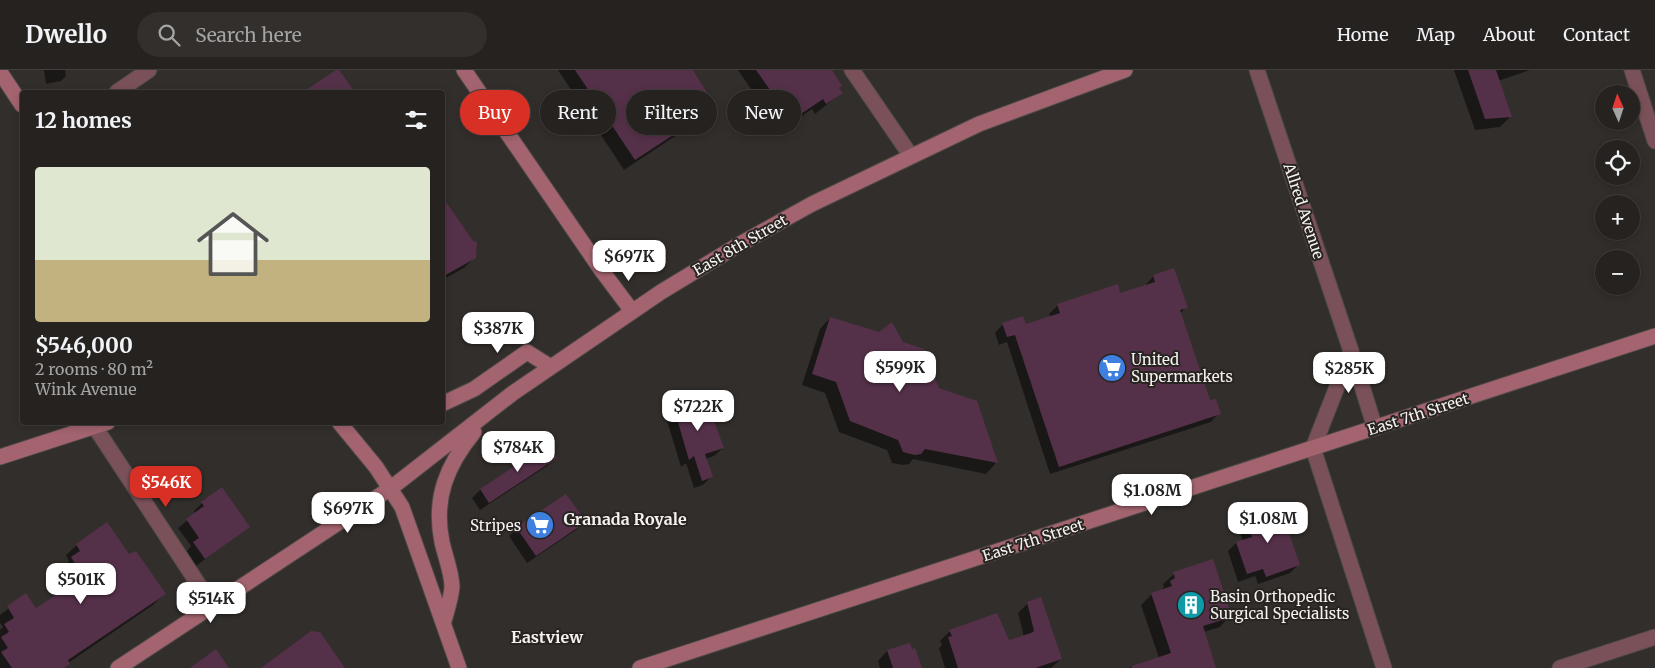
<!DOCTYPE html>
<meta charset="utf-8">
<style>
:root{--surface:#262220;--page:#322f2d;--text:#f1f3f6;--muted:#a4a4a5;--line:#423f3e;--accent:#d93025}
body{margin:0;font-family:Merriweather,serif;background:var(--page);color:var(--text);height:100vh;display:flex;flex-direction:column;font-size:19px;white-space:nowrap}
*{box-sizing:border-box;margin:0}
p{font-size:16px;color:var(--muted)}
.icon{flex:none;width:28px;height:28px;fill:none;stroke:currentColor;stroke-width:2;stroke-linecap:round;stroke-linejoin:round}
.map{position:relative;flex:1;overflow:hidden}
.panel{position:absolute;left:20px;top:20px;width:425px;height:335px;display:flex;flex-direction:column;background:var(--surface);border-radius:5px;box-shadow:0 2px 8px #0003,0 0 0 1px var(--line)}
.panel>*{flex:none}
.hud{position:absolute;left:460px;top:20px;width:475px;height:45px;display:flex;gap:10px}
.needle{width:32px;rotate:357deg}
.fabs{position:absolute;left:1595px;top:15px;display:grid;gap:10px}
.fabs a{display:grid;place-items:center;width:45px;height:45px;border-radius:50%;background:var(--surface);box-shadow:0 2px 8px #0003,0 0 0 1px var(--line);font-size:25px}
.price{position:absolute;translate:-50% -42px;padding:0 11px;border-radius:10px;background:#fff;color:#222;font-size:16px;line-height:32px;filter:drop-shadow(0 1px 2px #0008)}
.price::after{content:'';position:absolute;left:50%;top:30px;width:15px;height:11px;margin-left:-8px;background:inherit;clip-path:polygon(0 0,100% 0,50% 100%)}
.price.selected{background:var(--accent);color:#fff}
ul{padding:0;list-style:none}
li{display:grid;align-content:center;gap:10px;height:265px;padding:0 15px}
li+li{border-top:1px solid var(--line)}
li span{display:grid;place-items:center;height:155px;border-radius:5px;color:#555}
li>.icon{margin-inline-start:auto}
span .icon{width:90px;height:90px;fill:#fffc;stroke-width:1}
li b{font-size:21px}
h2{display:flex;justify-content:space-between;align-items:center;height:60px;padding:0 15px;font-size:21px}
.tag{padding:0 18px;border-radius:22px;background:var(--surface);box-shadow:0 2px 8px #0003,0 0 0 1px var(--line);font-size:18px;line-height:45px}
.tag.selected{background:var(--accent);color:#fff}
header{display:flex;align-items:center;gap:30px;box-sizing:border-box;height:70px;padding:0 25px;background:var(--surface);border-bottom:1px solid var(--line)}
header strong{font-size:24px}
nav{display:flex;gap:28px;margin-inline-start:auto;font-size:18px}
.search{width:350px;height:45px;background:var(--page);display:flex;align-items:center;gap:12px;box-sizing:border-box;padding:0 18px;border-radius:28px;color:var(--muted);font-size:19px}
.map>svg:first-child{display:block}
.shadow{fill:#0007}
.building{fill:#553149}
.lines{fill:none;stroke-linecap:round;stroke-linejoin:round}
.street-casing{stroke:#4d4946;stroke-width:17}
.secondary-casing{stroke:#4d4946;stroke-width:17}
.street{stroke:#7a5158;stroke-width:15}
.secondary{stroke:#a3646f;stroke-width:15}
.labels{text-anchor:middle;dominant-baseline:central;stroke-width:4;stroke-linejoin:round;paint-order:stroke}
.street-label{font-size:15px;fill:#f4f1ef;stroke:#282421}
.poi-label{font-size:15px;fill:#f4f1ef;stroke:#282421;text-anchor:start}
.neighbourhood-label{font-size:16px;font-weight:bold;fill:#f4f1ef;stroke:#282421}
</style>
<header>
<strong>Dwello</strong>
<div class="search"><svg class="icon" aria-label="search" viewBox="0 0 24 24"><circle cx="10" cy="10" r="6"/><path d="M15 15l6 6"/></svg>Search here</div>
<nav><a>Home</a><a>Map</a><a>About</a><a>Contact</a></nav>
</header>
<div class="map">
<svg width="1655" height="598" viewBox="0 0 1655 598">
<rect width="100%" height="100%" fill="#322e2b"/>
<path class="shadow" d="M44,0H65L66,6L61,11L46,14Z
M338,0L351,19L347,22H306Z
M558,0H691L715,37L704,47L624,100Z
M738,0H830L841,23L815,44L812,39L781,60L777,54L761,65L755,56L768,44Z
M1454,0H1530L1498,11L1510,47L1500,57L1475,60Z
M442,128L475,187L464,198L442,210Z
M1154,206L1186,237L1180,244L1209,332L1219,343L1211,352L1050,404L1007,272L999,275L995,263L1003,254L1025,256L1051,248L1049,244L1058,235L1120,225L1146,216V214Z
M830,248L902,273L938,319L976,332L996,393L986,404L913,389L909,394L903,395L892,393L887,380L839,362L825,323L802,315L820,259Z
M703,325L723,378L714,386L705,389L711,407L703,415L694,418L686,393L681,397L665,344L673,336Z
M548,376L555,387L547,396L480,440L472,428L480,420Z
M222,419L248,457L196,496L186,482L191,476L178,458L195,444L194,441L202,433Z
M1246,448L1298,495L1290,503L1258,514L1255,506L1238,512L1228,481L1236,473L1243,471L1238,456Z
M584,452L576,460L527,493L509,466L517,458Z
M77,475L128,486L164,524L153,535L68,593L64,598H0V560L3,557L0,553V545L26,525L36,540L71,516L61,499L69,491L66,485Z
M1174,504L1230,546L1220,557L1204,562L1215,598H1129L1159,588L1141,535L1152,524L1161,521L1164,517L1163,514Z
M1028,533L1061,589L1051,598H945L939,578L942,575L940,571L950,561L1008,572L1024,567L1018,543Z
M909,574L921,598H880L878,591L887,581Z"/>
<path class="building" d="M336,0H339L355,22H303Z
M575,0H693L716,37L635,90Z
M756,0H832L842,16L839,18L843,23L826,34L823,29L792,50L788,44L772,55L765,44L780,34Z
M1468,0H1496L1512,47L1485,49Z
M442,126L473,171L477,172L476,188L442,207Z
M1174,198L1188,238L1180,240L1210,330L1216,329L1221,344L1059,397L1015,265L1007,267L1002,253L1023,246L1026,254L1060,243L1057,234L1118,214L1120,223L1155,212L1153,205Z
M830,247L879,262L892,252L903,272L924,279L939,318L977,331L998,393L925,379L921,384L915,385L903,382L898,370L850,351L836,312L812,304Z
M704,324L724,378L705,384L713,407L702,411L694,386L689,390L673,335Z
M548,374L557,388L489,433L480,419Z
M222,417L250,457L205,489L193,472L199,468L186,449L204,436L201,432Z
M566,424L586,452L536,486L516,457Z
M1280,436L1300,495L1266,507L1263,499L1247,504L1236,472L1252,467L1245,447Z
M107,452L129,484L136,481L166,524L68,590L70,594L64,598H12L1,582L8,578L1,567L9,562L4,554L14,548L7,536L26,523L36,538L83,507L71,487L80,481L76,474Z
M1213,489L1232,547L1203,556L1216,598H1132V596L1171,583L1151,523L1172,516L1170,511L1175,508L1173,502Z
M1041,527L1062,589L1035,598H958L948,567L952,566L949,560L997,543L1009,570L1031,563L1034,561L1027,532Z
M311,561L320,562L345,598H261Z
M910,573L912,579L915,578L922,598H893L887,580Z
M216,579L229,598H190Z"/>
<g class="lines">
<defs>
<path id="street" d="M852,0L911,86
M1257,0L1351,281L1313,378L1384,598
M1632,0L1655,71
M117,22L149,0
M1351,281L1375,358
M95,357L212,535
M1560,598L1655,567"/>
<path id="secondary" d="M464,0L602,201L632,241
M0,2L22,35
M442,334L474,319L527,282L551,297
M339,352L376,397L402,437L459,598
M0,387L108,352
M444,551C447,540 451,529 452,517C452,503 445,486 442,472C433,428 447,395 474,362
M118,598L391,418L513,323L661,222L740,174L812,134L979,54L1125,0
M640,598L1655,266"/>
</defs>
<use href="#street" class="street-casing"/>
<use href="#secondary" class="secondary-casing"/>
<use href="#street" class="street"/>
<use href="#secondary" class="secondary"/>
</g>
<defs>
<symbol id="supermarket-disc" viewBox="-11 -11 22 22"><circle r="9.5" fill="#3f7fe0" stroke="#282421"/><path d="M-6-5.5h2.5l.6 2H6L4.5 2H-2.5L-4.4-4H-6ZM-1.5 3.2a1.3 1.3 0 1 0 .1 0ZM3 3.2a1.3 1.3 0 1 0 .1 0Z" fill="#fff"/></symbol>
<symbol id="building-disc" viewBox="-11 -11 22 22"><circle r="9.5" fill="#0f9aa8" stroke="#282421"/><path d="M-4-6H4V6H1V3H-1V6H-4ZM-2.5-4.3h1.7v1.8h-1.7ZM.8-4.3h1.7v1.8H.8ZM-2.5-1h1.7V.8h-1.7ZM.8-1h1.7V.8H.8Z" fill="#fff"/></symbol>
</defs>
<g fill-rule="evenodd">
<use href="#supermarket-disc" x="1096" y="282" width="32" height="32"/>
<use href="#supermarket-disc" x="524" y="439" width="32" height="32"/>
<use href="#building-disc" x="1175" y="519" width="32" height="32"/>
</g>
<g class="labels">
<g class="street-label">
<text transform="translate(1304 141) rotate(72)">Allred Avenue</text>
<text transform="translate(740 175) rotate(-30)">East 8th Street</text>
<text transform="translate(1418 344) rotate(-18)">East 7th Street</text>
<text transform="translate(1033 470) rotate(-18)">East 7th Street</text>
</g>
<g class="poi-label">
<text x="1131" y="289">United<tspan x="1131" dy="17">Supermarkets</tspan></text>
<text x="521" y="455" text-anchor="end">Stripes</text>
<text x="1210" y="526">Basin Orthopedic<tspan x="1210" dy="17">Surgical Specialists</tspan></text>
</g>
<g class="neighbourhood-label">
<text x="625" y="449">Granada Royale</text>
<text x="547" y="567">Eastview</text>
</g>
</g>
</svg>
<div class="fabs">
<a><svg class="needle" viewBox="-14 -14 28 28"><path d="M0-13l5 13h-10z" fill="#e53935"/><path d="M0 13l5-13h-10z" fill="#a4a4a5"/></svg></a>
<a><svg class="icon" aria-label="locate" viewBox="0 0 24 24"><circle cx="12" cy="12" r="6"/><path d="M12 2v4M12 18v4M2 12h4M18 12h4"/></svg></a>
<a>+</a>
<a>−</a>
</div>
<b class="price" style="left:629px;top:212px">$697K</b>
<b class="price" style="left:498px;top:284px">$387K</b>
<b class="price" style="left:900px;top:323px">$599K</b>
<b class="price" style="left:1349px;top:324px">$285K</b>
<b class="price" style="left:698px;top:362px">$722K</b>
<b class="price" style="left:518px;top:403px">$784K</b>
<b class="price selected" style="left:166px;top:438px">$546K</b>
<b class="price" style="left:1152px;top:446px">$1.08M</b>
<b class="price" style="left:348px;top:464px">$697K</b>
<b class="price" style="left:1268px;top:474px">$1.08M</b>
<b class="price" style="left:81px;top:535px">$501K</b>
<b class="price" style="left:211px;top:554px">$514K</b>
<div class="hud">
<a class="tag selected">Buy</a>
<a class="tag">Rent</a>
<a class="tag">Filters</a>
<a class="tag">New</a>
</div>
<section class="panel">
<h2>12 homes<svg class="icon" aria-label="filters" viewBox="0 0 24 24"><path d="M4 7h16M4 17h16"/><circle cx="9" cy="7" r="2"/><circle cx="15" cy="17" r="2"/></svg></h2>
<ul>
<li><span style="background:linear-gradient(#dfe7d0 60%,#c2b280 0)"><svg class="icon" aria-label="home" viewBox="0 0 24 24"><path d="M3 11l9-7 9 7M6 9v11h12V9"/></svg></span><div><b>$546,000</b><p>2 rooms · 80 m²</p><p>Wink Avenue</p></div></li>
</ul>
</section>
</div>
